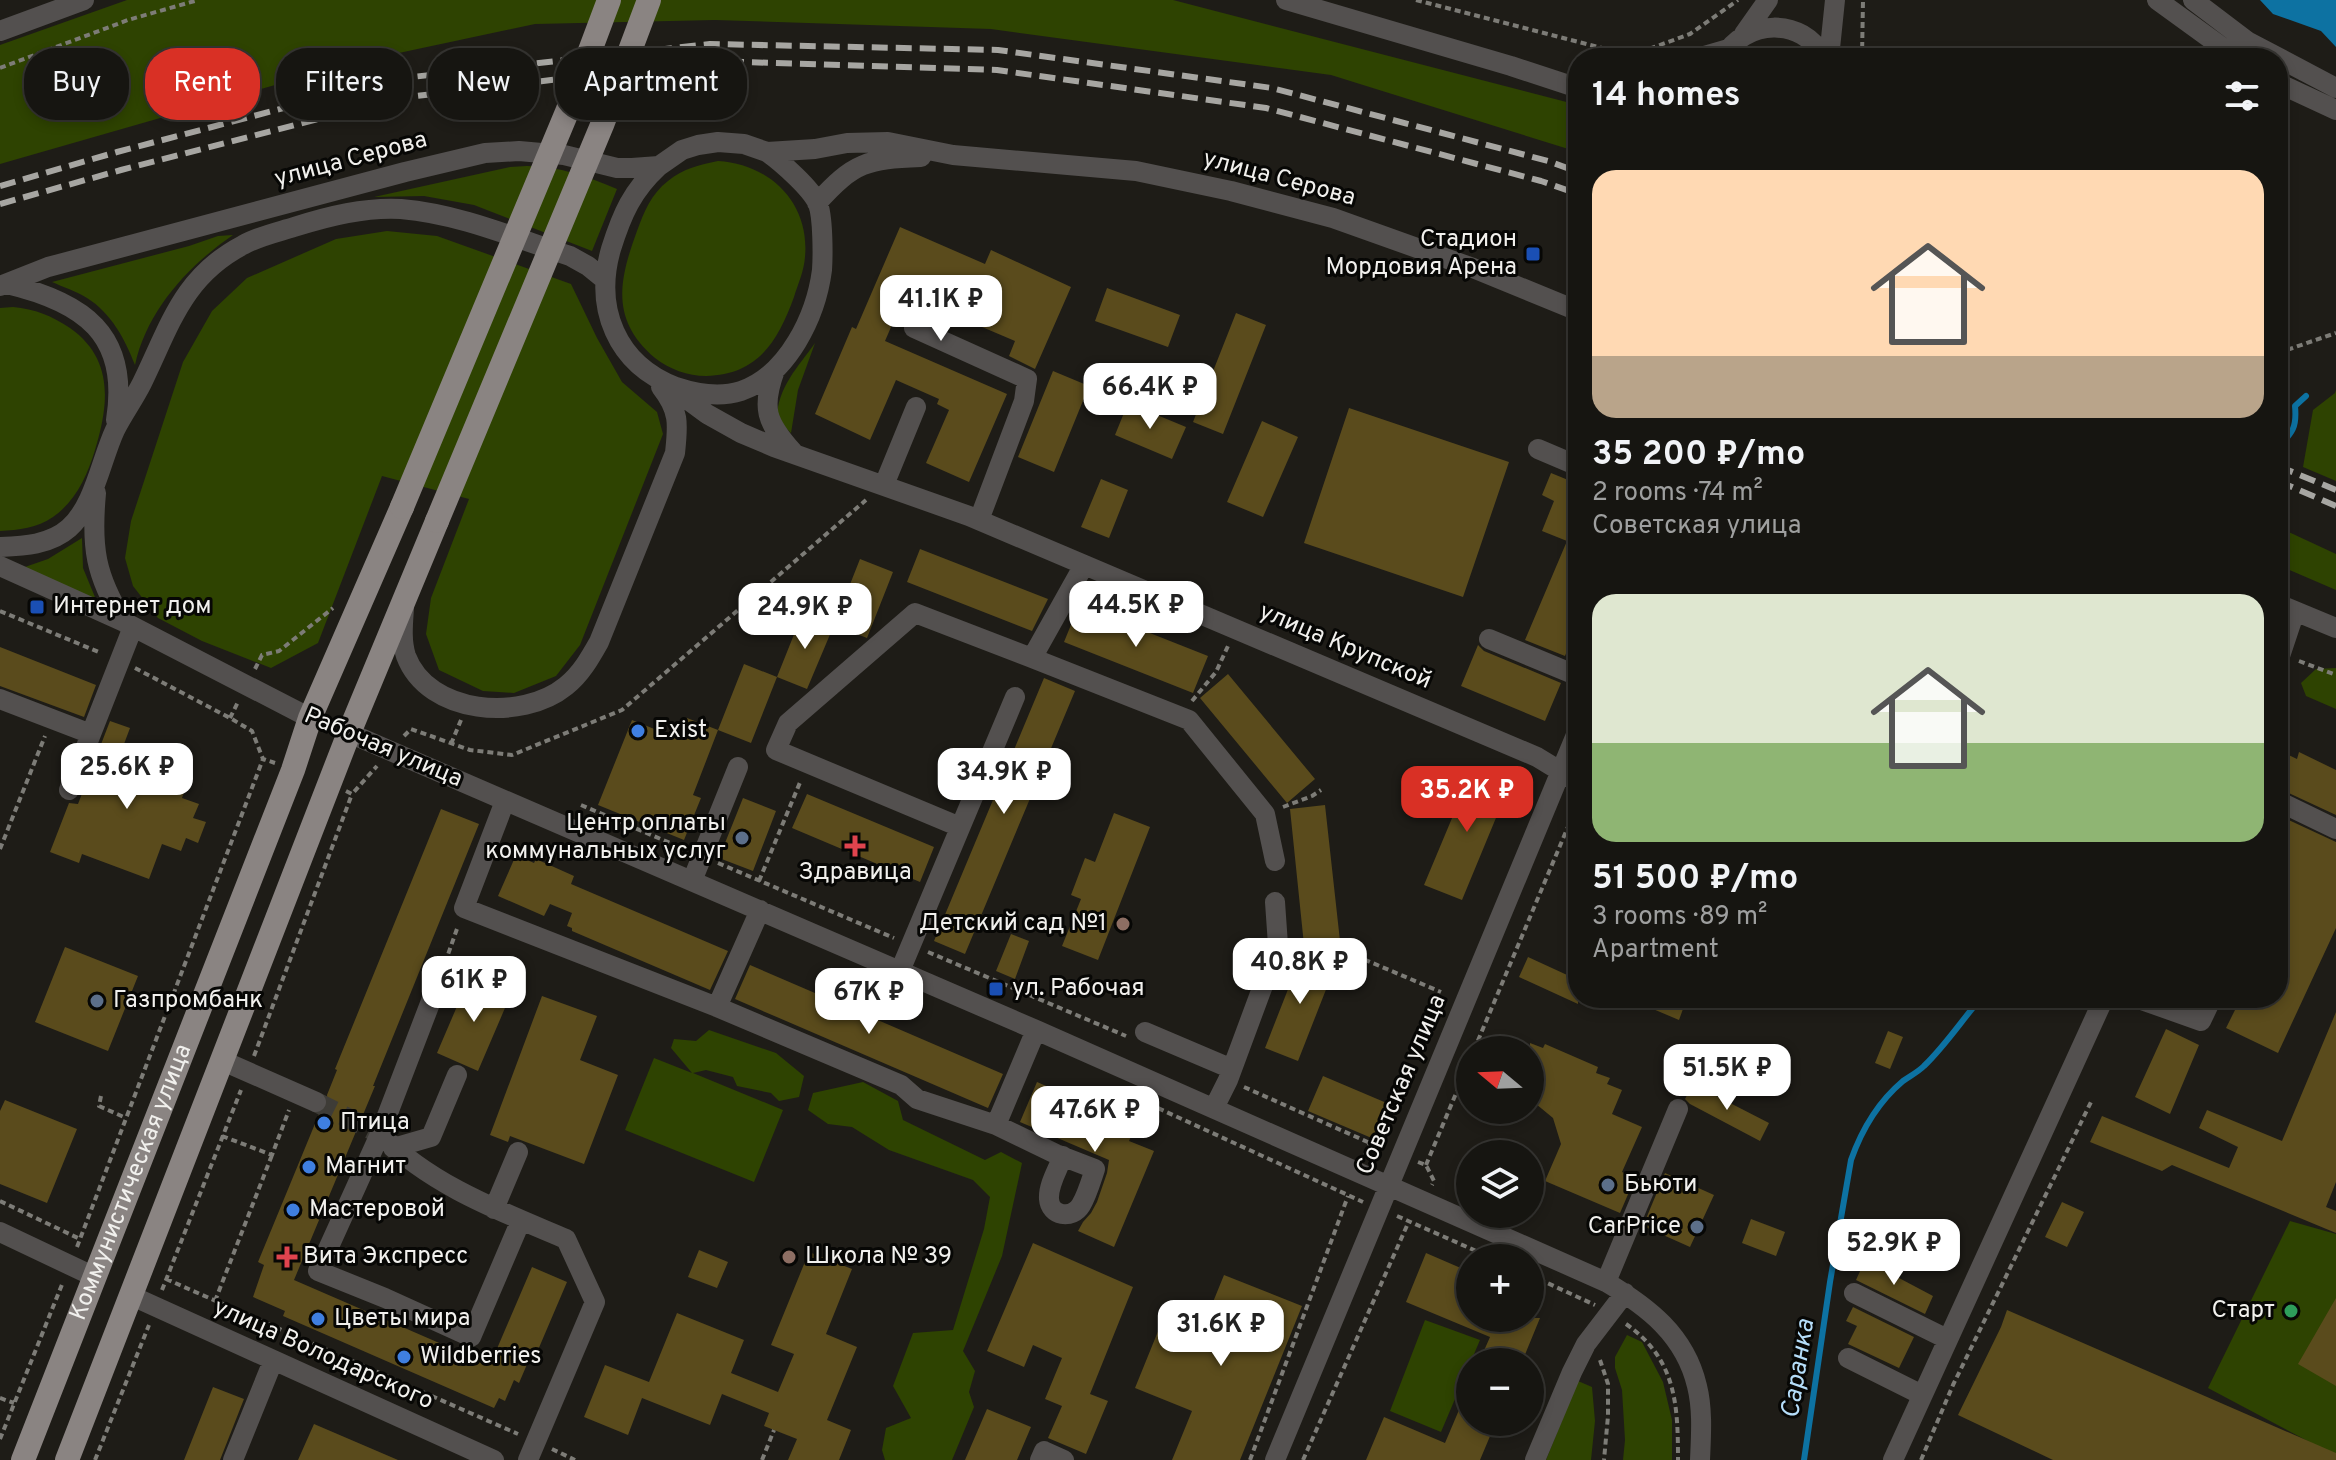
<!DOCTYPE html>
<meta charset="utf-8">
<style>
:root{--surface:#161511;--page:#1f1e1a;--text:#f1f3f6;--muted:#9e9f9f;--line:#353431;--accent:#d93025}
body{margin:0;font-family:Overpass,sans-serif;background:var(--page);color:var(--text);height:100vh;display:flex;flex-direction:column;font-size:30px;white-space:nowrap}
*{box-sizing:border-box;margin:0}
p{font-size:26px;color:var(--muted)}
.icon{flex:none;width:44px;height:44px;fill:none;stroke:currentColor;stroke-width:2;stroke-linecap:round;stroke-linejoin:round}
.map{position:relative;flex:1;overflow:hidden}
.drawer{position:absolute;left:1568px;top:48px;width:720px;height:960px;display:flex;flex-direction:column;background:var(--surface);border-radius:32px;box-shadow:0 4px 12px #0003,0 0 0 2px var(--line)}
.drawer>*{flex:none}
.banner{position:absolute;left:24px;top:48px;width:760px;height:72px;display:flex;gap:16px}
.needle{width:52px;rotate:289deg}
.buttons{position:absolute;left:1456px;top:1036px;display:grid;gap:16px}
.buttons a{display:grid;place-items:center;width:88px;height:88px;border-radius:50%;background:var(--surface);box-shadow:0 4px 12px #0003,0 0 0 2px var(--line);font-size:40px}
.price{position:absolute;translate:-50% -68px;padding:0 18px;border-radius:16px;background:#fff;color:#222;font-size:26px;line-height:52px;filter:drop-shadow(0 2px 4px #0008)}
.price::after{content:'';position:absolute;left:50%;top:48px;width:24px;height:18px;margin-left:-12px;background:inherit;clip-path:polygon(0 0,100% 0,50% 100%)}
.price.active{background:var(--accent);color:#fff}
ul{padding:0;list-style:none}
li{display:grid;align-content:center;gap:16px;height:424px;padding:0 24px}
li span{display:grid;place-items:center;height:248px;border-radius:24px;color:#555}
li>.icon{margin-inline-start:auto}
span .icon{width:144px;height:144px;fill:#fffc;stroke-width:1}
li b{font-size:34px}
h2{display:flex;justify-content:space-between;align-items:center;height:96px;padding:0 24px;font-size:34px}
.tag{padding:0 28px;border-radius:32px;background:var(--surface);box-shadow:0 4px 12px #0003,0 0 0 2px var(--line);font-size:28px;line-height:72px}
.tag.active{background:var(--accent);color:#fff}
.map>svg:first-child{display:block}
.green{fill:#2e4301}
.water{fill:#0d72a2}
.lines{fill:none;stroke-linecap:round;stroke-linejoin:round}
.stream{stroke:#0d72a2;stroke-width:6}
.building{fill:#5a4b1c}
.minor-tunnel{stroke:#3e3c37;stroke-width:20;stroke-dasharray:20 10;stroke-linecap:butt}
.path{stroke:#7d7c77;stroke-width:4;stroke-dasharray:6 4;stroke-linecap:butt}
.minor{stroke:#53504f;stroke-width:20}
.major{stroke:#8a8482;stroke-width:24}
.rail{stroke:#a7a6a2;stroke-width:6;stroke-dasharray:16 8;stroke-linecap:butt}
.major-bridge{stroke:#8a8482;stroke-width:24}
.transit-dot{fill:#1a4fb4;stroke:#070705;stroke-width:3}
.shop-dot{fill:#3f7fe0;stroke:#070705;stroke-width:3}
.service-dot{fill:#5c6f8a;stroke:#070705;stroke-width:3}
.health-dot{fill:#e0444e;stroke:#070705;stroke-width:3}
.education-dot{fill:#8d6e63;stroke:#070705;stroke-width:3}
.leisure-dot{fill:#2e9e5b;stroke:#070705;stroke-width:3}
.labels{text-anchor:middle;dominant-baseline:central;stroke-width:6;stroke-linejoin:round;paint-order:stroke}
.street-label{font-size:24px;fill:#f1f0ed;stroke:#070705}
.poi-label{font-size:24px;fill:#f1f0ed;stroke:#070705;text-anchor:start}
.water-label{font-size:26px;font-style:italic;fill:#b5ddf9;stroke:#070705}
</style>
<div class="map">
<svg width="2336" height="1460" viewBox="0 0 2336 1460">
<rect width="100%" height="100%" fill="#1e1c17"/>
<path class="green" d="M127,0H1173L1578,105V152L1331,75L991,29L715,20L535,24L352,63L0,164V45Z
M718,161C770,164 810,203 805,257C804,271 798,284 794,297C778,341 758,375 706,376C688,376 669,369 655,358C610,320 619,280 637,231C644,212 651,194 668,181C684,168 699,165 718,161Z
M527,166C559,166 588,177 617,189L592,251L474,205L424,196L374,197L510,167Z
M387,231L437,236L571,284L597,338L622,382L657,412L663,434L580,645L556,676L514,693L483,691L439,670L426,634L431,598L469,499L382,476L318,643L271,668L202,641L158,618L133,586L125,558L131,521L183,362L212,311L247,278L336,239Z
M233,235C188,266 147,310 135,365C125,339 111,313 87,298C76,291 63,287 52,282L189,246L218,236Z
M13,307C35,309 52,316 70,328C114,359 109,404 95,450C87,476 76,501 53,517C37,528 19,530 0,531V308Z
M815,343L798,390L791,433L777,419C777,388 798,367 815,343Z
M2336,390V481L2303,467L2313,410L2335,393Z
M2278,527L2336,554V590L2278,565Z
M82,538L83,568L97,602L22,568L48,559Z
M2336,668V709L2306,696L2301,683L2316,669Z
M709,1030L776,1053L804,1076L799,1097L779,1101L771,1093L737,1086L733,1077L706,1070L693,1073L783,1110L754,1182L625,1130L654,1058L692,1073L671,1048L674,1039L696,1041Z
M863,1082L898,1101L903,1120L985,1160L1001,1152L1022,1163L1002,1256L963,1351L975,1371L969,1392L974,1407L952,1460H885L882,1450L886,1428L911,1418L893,1386L913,1333L953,1330L984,1229L990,1197L973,1180L889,1150L852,1127L828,1124L808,1110L813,1093Z
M2290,1221L2336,1234V1456L2208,1388Z
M1425,1320L1480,1340L1441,1432L1390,1411Z
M1627,1335L1642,1342L1663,1382L1672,1420V1460H1623L1625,1440L1622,1390L1615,1368V1357Z
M1578,1381L1592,1387L1595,1421L1591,1460H1546Z"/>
<path class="water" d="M2260,0H2336V47L2321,31L2273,14Z"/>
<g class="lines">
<path class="stream" d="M2278,448C2293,432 2297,427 2295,406L2306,396
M1804,1460L1830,1282L1851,1160C1862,1129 1878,1102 1903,1081C1910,1076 1918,1072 1924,1066C1945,1046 1962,1020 1981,998"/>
</g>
<path class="building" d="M900,227L985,264L991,250L1071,287L1035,369L1009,356L1015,341L942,310L940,312L904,297L885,341L1007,394L969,482L926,463L949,410L937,404L939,399L896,380L870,440L815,414L852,327L856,329Z
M1107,288L1180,315L1168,347L1095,321Z
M1236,313L1266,325L1223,434L1193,422Z
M1053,371L1089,386L1054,472L1018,457Z
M1128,403L1186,427L1172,459L1115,435Z
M1349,408L1509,462L1463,597L1304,543Z
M1262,421L1298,437L1263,517L1227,502Z
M1551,473L1578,484V625L1565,656L1525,640L1567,541L1542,531L1554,501L1542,495Z
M1101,479L1128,490L1109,538L1081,527Z
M920,549L1048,599L1032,631L907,582Z
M860,559L893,572L867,638L834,625Z
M1079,605L1208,656L1193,693L1064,642Z
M803,612L834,625L807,689L777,677Z
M1478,645L1484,651L1561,683L1545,721L1461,686Z
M0,647L96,685L84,717L0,686Z
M744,664L777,677L751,743L718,730Z
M1228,674L1315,779L1287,803L1200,698Z
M1044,678L1075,691L965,954L934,941Z
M687,718L718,730L693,795L701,798L684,840L598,805L632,720L679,739Z
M110,721L130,728L121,752L189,778L182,798L199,804L193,818L206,822L198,843L186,838L181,851L162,844L149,879L82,854L79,863L50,852L69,803L78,804Z
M2278,750L2297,759L2299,752L2336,770V815L2278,788Z
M1473,768L1510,784L1462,900L1424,885Z
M807,794L934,847L920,882L792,828Z
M743,798L776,811L753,871L719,858Z
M1325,805L1340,941L1304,945L1290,809Z
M441,809L479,824L373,1086H375L294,1280L490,1365L532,1267L567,1282L538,1350L534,1348L519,1383L514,1380L505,1401L499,1398L494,1408L283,1316L285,1311L253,1297L264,1265L258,1262L319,1114L328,1106L327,1095L337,1070L335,1069Z
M1114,813L1150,827L1098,960L1062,946L1081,899L1071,895L1085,858L1095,862Z
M2278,815L2336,842V928L2278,1053L2226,1028L2241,998H2278Z
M516,855L534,863L536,859L574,876L571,884L728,951L710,990L572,931V928L567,926L572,913L550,904L544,916L498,896Z
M1011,934L1029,941L1015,979L996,971Z
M65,947L138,976L108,1051L35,1022Z
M1303,951L1336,964L1298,1061L1265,1048Z
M1528,957L1578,980V1004L1519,977Z
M750,965L1003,1074L988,1108L735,999Z
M470,976L511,994L478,1071L437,1053Z
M542,996L597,1016L580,1060L618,1075L584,1164L510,1136L508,1142L490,1135Z
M1627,998H1687L1679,1020Z
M2336,1012V1182L2326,1207L2336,1211V1233L2172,1165L2162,1171L2090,1142L2102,1116L2229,1168L2238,1147L2199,1128L2207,1110L2282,1141Z
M2166,1029L2199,1045L2170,1114L2135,1097Z
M1888,1031L1903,1037L1890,1069L1875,1063Z
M1530,1043L1543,1048L1545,1044L1598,1067L1596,1073L1610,1078L1607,1084L1622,1090L1612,1114L1642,1127L1622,1172L1635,1178L1620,1213L1545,1181L1561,1144L1553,1118L1530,1099Z
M1323,1076L1389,1104L1374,1139L1308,1111Z
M1037,1082L1136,1125L1129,1141L1154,1151L1114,1247L1078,1231L1083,1222L1091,1213L1097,1202L1107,1173L1109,1160L1020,1122Z
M1693,1084L1769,1123L1760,1141L1690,1104L1685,1099Z
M5,1100L77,1129L47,1203L0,1184V1111Z
M1665,1173L1714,1195L1690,1247L1643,1226Z
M2062,1202L2084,1212L2067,1247L2045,1237Z
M1751,1219L1785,1232L1776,1256L1742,1243Z
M1033,1243L1133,1287L1090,1394L1108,1401L1086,1454L1048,1438L1062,1406L1045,1399L1062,1358L1033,1345L1024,1367L987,1351Z
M699,1250L728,1262L717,1288L688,1277Z
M809,1252L852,1269L826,1334L857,1347L827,1420L851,1430L839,1460H788L797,1439L764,1426L769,1413L722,1394L710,1425L642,1398L628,1435L584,1417L605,1365L649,1382L677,1313L744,1340L731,1373L778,1392L794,1354L771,1345Z
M1426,1253L1470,1272V1318H1540L1522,1362H1479L1490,1337L1406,1302Z
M1865,1260L1933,1296L1925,1314L1856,1280Z
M1224,1275L1302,1306L1240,1460H1172L1192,1411L1135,1388L1163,1319L1200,1334Z
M2336,1298V1386L2298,1364Z
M1853,1307L1914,1337L1899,1368L1848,1344L1857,1326L1846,1321Z
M2007,1310L2336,1453V1460H2053L1958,1415L2001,1327Z
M1470,1384V1422H1496L1480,1460H1366L1384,1417L1445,1443Z
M213,1387L244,1399L220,1460H184Z
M987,1409L1031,1427L1017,1460H965Z
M314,1424L398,1460H298Z"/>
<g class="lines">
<path class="minor-tunnel" d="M316,1102L380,1134"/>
<path class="path" d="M1416,0L1606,49H1649L1690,34L1738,0
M1862,58L1863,0
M0,68L128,20L198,0
M2278,329L2285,332
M2278,353L2336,333
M0,611L101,653
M2299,661L2336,675
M135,668L230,718L252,731L263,759L275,763
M255,669L262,655L279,651L333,608
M1192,701L1216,672L1228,646
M230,718L238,702
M404,736L411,729L470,750L512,755L622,710L866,500
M451,744L461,720
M346,791L352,794L377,766
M581,805L684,849
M1283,807L1312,796L1321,790
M0,849L45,736
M718,863L894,938
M759,881L801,780
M1296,947L1349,953L1441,992
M928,952L1126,1036
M445,963L458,926
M1474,1050L1578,803
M254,1056L352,794
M1244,1087L1370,1143
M101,1096L99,1106L126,1118
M1149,1104L1363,1202
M222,1136L272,1155L289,1110
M1365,1155L1370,1143L1383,1149
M1418,1162L1426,1165L1434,1181L1432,1185
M1426,1165L1470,1060
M0,1201L80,1239
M1397,1216L1492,1258
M77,1247L263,759
M1530,1275L1595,1305
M166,1279L518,1434
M162,1290L241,1090
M215,1301L272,1155
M1626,1324C1676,1359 1678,1404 1678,1460
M1600,1360L1608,1384V1416L1604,1460
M0,1398L14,1403
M0,1439L63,1282
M552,1449L575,1460
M95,1460L149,1325
M762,1460L774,1430
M1250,1460L1348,1196
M1303,1460L1409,1221
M1921,1460L1953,1385L2091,1102"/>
<path class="minor" d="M1286,0L1511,66L1578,88
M2157,0L2237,58
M2193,0L2247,41L2336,88
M0,31L84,0
M1744,34L1768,0
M1697,58L1728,49
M1723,58C1744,19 1803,16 1824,58
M1829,58L1835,0
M2278,83L2336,110
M659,166C632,191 622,214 611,249C594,308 616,364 676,387C697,394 719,398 741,391C788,375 816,316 822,270C823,255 823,217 818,204C811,188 781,162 767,152
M817,203C854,162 867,159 921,157
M7,284C83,302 130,334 116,420
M0,286L48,267L405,172L485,153L519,151L564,155L617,168H632L659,166L682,150L698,145L718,142L744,144L767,152L815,149L847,143L888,142L953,155L1136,171L1231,191L1333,218L1473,268L1578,311
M914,328L1027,379L1024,401L979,520
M775,370C761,408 766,422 793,452
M665,383L707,414L741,433L774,447L969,516L1537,757L1578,782
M1538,449L1578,466
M884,485L916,407
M96,493C91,547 95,575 124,622
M0,547C23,546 50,545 69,528C94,506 101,460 115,430C123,414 134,399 142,383C170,326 182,277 243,245C259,236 278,232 294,227C329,216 365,207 401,209C460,214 515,238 570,256L588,266L604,279
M0,566L124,622L310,718
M2278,604L2336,628
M404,608C403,623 401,641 406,656C428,715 522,722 566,686C581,674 590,658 599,642L675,453C678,425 680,411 661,387
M1489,639L1578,676
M1032,658L1189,720L1265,814L1275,861
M2278,662L2295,611
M0,699L91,734
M349,733L1036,1030L1606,1282C1648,1307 1685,1335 1697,1386C1703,1410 1701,1436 1700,1460
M69,790L133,627
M505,801L464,908L717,1007L901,1085L917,1099L996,1125L1056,1154L1095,1169C1091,1181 1087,1195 1081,1205C1072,1220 1050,1216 1049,1199C1048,1185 1058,1169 1063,1156
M2278,801L2336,829
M960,827L776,750L788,723L915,613L1032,658L1084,565
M692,881L738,767
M900,971L1015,697
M439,980L380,1134C432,1186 500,1211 566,1239L595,1302L528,1460
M2136,998L2201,1021L2212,998
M717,1007L760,910
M1145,1032L1232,1069
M223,1061L316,1102
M1214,1108L1228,1080L1278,945L1275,902
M996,1125L1036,1030
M380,1134L318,1271L385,1298L471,1337L521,1220
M393,1148L431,1137L457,1075
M494,1209L518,1152
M0,1232L95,1277
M1606,1282L1678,1109
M1854,1293L1947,1339
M132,1296L494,1460
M1848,1358L1922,1395
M233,1460L273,1361
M1040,1460L1044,1451L1064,1460
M1275,1460L1578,730
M1535,1460L1572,1372L1586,1344L1625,1293
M1893,1460L2104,998"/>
<g class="major">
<path id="s1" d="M23,1460L293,770L310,718L402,507"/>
<path d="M67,1460L349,733L437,521"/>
</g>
<path class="rail" d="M0,186L117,152L394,79L710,44L998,50L1272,88L1548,161L1578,172
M0,204L121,170L400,98L711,61L997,70L1266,108L1541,181L1578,194
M2278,466L2336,490
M2278,481L2336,506"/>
<path class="major-bridge" d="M402,507L567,112L609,0
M437,521L602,125L649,0"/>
</g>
<g class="transit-dot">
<rect x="1525" y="246" width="16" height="16" rx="4"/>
<rect x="29" y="599" width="16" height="16" rx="4"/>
<rect x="988" y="981" width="16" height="16" rx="4"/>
</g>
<g class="shop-dot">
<circle cx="638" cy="731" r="8"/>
<circle cx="324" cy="1123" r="8"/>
<circle cx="309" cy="1167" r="8"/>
<circle cx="293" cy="1210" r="8"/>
<circle cx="318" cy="1319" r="8"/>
<circle cx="404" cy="1357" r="8"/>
</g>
<g class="service-dot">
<circle cx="742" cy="838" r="8"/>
<circle cx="97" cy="1001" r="8"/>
<circle cx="1608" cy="1185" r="8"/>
<circle cx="1697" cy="1227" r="8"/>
</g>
<g class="health-dot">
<path d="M851 834h8v8h8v8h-8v8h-8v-8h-8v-8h8z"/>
<path d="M283 1245h8v8h8v8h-8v8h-8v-8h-8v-8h8z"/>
</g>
<g class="education-dot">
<circle cx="1123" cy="924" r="8"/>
<circle cx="789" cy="1257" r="8"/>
</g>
<circle class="leisure-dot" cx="2291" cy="1311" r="8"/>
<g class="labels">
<g class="street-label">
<text transform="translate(351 160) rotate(-15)">улица Серова</text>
<text transform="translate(1279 179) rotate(15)">улица Серова</text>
<text transform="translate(1345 647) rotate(23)">улица Крупской</text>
<text transform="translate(383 748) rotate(23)">Рабочая улица</text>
<text transform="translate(1402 1085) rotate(-67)">Советская улица</text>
<text stroke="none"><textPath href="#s1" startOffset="298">Коммунистическая улица</textPath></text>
<text transform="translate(323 1355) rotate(24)">улица Володарского</text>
</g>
<g class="poi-label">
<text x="1517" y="240" text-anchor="end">Стадион<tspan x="1517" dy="28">Мордовия Арена</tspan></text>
<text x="53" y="607">Интернет дом</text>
<text x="654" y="731">Exist</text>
<text x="726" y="824" text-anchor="end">Центр оплаты<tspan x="726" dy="28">коммунальных услуг</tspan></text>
<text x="855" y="873" text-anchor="middle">Здравица</text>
<text x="1107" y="924" text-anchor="end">Детский сад №1</text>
<text x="1012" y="989">ул. Рабочая</text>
<text x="113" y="1001">Газпромбанк</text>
<text x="340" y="1123">Птица</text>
<text x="325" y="1167">Магнит</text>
<text x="1624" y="1185">Бьюти</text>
<text x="309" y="1210">Мастеровой</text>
<text x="1681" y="1227" text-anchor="end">CarPrice</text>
<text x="303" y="1257">Вита Экспресс</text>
<text x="805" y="1257">Школа № 39</text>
<text x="2275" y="1311" text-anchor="end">Старт</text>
<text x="334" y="1319">Цветы мира</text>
<text x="420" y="1357">Wildberries</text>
</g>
<g class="water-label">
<text transform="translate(1799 1369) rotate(-81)">Саранка</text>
</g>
</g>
</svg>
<div class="buttons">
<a><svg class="needle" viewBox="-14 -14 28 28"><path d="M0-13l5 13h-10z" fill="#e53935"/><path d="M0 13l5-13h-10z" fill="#9e9f9f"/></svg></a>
<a><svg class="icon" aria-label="layers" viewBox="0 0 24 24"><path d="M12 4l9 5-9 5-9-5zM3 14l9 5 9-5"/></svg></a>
<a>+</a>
<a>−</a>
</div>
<b class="price" style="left:941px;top:343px">41.1K ₽</b>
<b class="price" style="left:1150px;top:431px">66.4K ₽</b>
<b class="price" style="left:1136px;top:649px">44.5K ₽</b>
<b class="price" style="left:805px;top:651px">24.9K ₽</b>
<b class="price" style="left:127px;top:811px">25.6K ₽</b>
<b class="price" style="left:1004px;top:816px">34.9K ₽</b>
<b class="price active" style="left:1467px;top:834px">35.2K ₽</b>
<b class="price" style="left:1300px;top:1006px">40.8K ₽</b>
<b class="price" style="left:474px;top:1024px">61K ₽</b>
<b class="price" style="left:869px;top:1036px">67K ₽</b>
<b class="price" style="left:1727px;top:1112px">51.5K ₽</b>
<b class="price" style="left:1095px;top:1154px">47.6K ₽</b>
<b class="price" style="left:1894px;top:1287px">52.9K ₽</b>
<b class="price" style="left:1221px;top:1368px">31.6K ₽</b>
<div class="banner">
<a class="tag">Buy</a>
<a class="tag active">Rent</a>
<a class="tag">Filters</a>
<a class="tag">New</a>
<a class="tag">Apartment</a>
</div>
<section class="drawer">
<h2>14 homes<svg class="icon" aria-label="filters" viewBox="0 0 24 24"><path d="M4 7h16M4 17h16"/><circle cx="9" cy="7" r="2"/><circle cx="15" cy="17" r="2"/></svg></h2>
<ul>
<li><span style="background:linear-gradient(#ffd9b3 75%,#b9a48a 0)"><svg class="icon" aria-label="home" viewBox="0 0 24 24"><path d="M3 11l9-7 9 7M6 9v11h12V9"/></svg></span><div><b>35 200 ₽/mo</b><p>2 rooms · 74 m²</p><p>Советская улица</p></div></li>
<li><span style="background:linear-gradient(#dfe7d0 60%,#8fb573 0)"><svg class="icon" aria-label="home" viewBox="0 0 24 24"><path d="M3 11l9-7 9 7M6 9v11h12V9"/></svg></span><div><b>51 500 ₽/mo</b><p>3 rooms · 89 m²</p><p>Apartment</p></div></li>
</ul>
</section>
</div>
